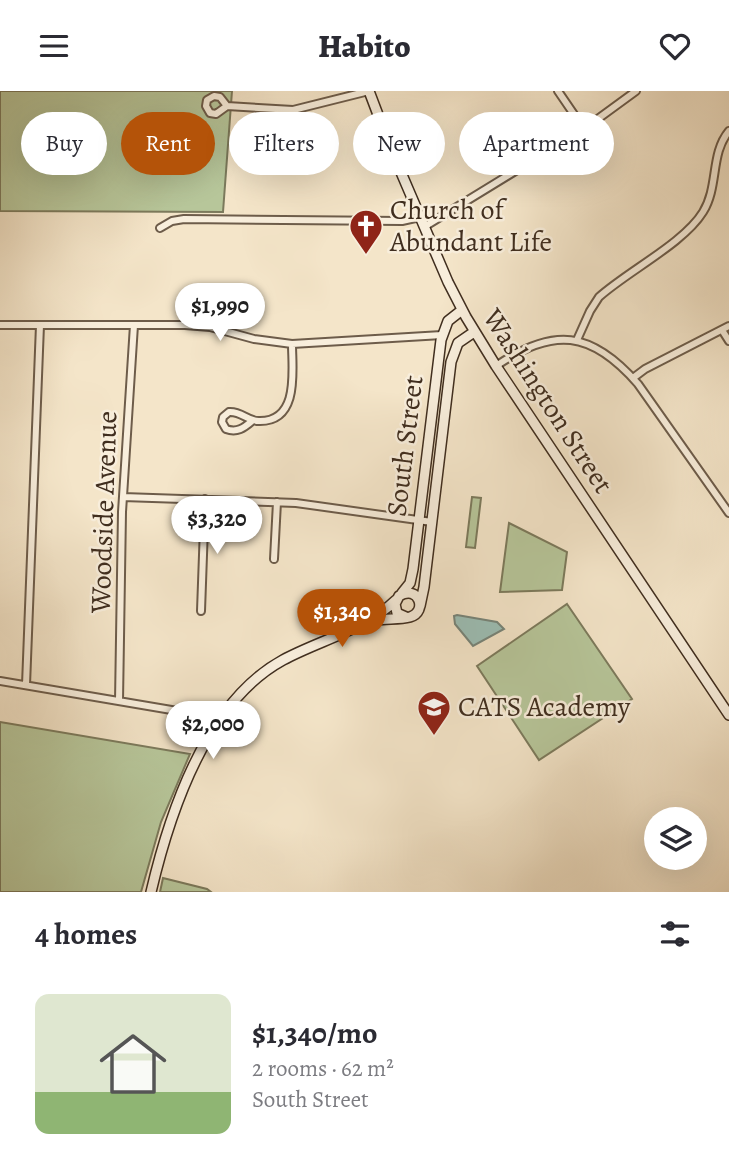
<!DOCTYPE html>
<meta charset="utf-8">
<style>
:root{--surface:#fff;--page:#f2f2f3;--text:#2b2b33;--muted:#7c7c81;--line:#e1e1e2;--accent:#b45309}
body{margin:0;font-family:Alegreya,serif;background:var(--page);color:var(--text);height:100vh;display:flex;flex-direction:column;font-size:26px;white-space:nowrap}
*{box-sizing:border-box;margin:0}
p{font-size:23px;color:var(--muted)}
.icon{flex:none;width:38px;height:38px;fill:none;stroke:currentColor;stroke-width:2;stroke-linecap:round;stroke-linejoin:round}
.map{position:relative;height:801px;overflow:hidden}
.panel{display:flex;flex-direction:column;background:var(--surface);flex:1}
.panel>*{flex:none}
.guide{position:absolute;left:21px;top:21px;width:688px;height:63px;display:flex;gap:14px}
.fabs{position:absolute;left:644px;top:716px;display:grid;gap:14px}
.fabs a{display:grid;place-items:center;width:63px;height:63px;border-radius:50%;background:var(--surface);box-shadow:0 7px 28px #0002;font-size:35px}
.price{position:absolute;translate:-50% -60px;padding:0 16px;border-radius:24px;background:#fff;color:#222;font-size:23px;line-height:46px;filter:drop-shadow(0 2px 4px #0008)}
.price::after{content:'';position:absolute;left:50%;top:42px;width:21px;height:16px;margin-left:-10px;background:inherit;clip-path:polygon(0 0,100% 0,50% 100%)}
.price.active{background:var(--accent);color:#fff}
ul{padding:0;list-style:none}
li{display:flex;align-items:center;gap:21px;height:175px;padding:0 35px}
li+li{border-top:2px solid var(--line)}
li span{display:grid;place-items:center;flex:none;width:196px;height:140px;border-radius:14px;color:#555}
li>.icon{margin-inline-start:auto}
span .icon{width:84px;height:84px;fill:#fffc;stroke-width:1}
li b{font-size:30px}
h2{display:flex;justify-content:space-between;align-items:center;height:84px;padding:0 35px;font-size:30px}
.pill{padding:0 24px;border-radius:32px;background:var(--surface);box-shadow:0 7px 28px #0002;font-size:24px;line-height:63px}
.pill.active{background:var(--accent);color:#fff}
header{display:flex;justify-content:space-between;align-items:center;height:91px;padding:0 35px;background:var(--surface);font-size:32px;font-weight:800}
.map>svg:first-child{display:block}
.green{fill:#b7c69a;stroke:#7c7a5c;stroke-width:2}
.water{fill:#9cbfb6;stroke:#77857a;stroke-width:2}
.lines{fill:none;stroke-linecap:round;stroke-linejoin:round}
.minor-casing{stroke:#6d5c4a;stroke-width:10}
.secondary-casing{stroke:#402e1f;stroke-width:12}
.minor{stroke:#f8eedc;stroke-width:6}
.secondary{stroke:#f8eedc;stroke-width:9}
.labels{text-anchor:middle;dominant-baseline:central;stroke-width:5;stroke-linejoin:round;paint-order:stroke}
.poi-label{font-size:28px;fill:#402e1f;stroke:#f8eedc;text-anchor:start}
.street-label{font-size:28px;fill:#402e1f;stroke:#f8eedc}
</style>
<header><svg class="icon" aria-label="menu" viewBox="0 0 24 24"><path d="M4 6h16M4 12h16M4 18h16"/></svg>Habito<svg class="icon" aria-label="heart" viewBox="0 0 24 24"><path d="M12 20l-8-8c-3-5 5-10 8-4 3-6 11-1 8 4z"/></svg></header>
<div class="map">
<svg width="729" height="801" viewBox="0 0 729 801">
<rect width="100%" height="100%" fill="#f4e5c9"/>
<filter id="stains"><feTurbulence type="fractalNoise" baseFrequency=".00286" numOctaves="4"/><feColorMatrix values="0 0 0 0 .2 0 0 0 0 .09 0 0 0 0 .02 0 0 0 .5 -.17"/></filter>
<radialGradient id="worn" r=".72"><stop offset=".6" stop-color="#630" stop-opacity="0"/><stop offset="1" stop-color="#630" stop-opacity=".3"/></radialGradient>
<path class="green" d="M0,0H232L223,121L0,120Z
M472,406L481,407L475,457L466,456Z
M509,432L567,461L562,499L500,501Z
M567,513L632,608L539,669L477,575Z
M0,631L190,663L161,731L141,801H0Z
M163,787L207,798L211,801H160Z"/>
<path class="water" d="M457,524L497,531L504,538L473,555L455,533L454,525Z"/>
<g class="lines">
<defs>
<path id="minor" d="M558,0L584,38
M214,5L220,6L227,15L216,23L210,22L206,15L207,9Z
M227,15L293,19L369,0
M424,136L584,38L636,0
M160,137L172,130L184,128L402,130L420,126
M0,234H185L210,236L254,248L292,253L442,244
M722,239L729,250
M577,249L590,220L599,206C628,180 684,152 703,121C719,95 710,63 729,40
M496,275C553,236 591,239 638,293L729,422
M633,287L645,278L729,235
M252,330C244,337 237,342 226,338L222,331L223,326L229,321C242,320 248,331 260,330C300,330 292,278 292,253
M123,406L296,412L432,431
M274,468L277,411
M201,520L205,408
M0,590L201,624L219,630
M26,594L40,234
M119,610L122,421L134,234"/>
<path id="secondary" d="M369,0L391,58L448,191L466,226L496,275L729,624
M402,502L410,492L413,478L441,249L448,230L462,219
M420,515L424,496L451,271L458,252L474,241
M376,529C387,527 399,529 410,526C428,521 419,493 399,505L395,513L397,522L406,526
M151,801C170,720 206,611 283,569C320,549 365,539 396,509"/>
</defs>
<use href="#minor" class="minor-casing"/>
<use href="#secondary" class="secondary-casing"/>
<use href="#minor" class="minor"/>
<use href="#secondary" class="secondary"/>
</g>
<defs>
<symbol id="church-pin" viewBox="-11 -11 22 30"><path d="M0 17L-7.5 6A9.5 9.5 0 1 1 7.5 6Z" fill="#8f2418" stroke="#f8eedc"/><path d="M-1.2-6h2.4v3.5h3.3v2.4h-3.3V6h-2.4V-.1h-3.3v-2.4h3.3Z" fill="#fff"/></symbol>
<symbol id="school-pin" viewBox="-11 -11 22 30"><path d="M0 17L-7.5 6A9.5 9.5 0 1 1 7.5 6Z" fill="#8f2418" stroke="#f8eedc"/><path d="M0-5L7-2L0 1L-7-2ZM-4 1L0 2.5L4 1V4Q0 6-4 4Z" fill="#fff"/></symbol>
</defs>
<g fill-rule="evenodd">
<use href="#church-pin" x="347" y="116" width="38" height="52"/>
<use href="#school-pin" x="415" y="597" width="38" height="52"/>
</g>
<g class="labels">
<g class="poi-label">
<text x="390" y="119">Church of<tspan x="390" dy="32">Abundant Life</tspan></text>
<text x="458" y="616">CATS Academy</text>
</g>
<g class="street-label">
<text transform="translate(548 310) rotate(57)">Washington Street</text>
<text transform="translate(405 355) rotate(-83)">South Street</text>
<text transform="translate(104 421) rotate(-88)">Woodside Avenue</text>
</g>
</g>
<rect width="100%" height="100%" filter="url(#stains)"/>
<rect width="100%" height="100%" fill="url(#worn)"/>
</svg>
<div class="fabs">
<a><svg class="icon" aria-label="layers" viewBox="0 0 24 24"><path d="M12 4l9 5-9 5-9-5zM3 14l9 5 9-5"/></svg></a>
</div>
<b class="price" style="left:220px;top:252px">$1,990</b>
<b class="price" style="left:217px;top:465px">$3,320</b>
<b class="price active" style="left:342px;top:558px">$1,340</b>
<b class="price" style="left:213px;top:670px">$2,000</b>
<div class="guide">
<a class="pill">Buy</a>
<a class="pill active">Rent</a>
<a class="pill">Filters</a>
<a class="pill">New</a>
<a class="pill">Apartment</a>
</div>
</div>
<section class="panel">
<h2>4 homes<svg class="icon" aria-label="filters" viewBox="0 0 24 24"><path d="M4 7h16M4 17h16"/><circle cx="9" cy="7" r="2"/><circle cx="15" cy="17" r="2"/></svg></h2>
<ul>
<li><span style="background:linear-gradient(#dfe7d0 70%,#8fb573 0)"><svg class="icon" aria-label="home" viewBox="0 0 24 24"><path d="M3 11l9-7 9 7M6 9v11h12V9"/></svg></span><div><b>$1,340/mo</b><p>2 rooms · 62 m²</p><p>South Street</p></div></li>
</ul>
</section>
